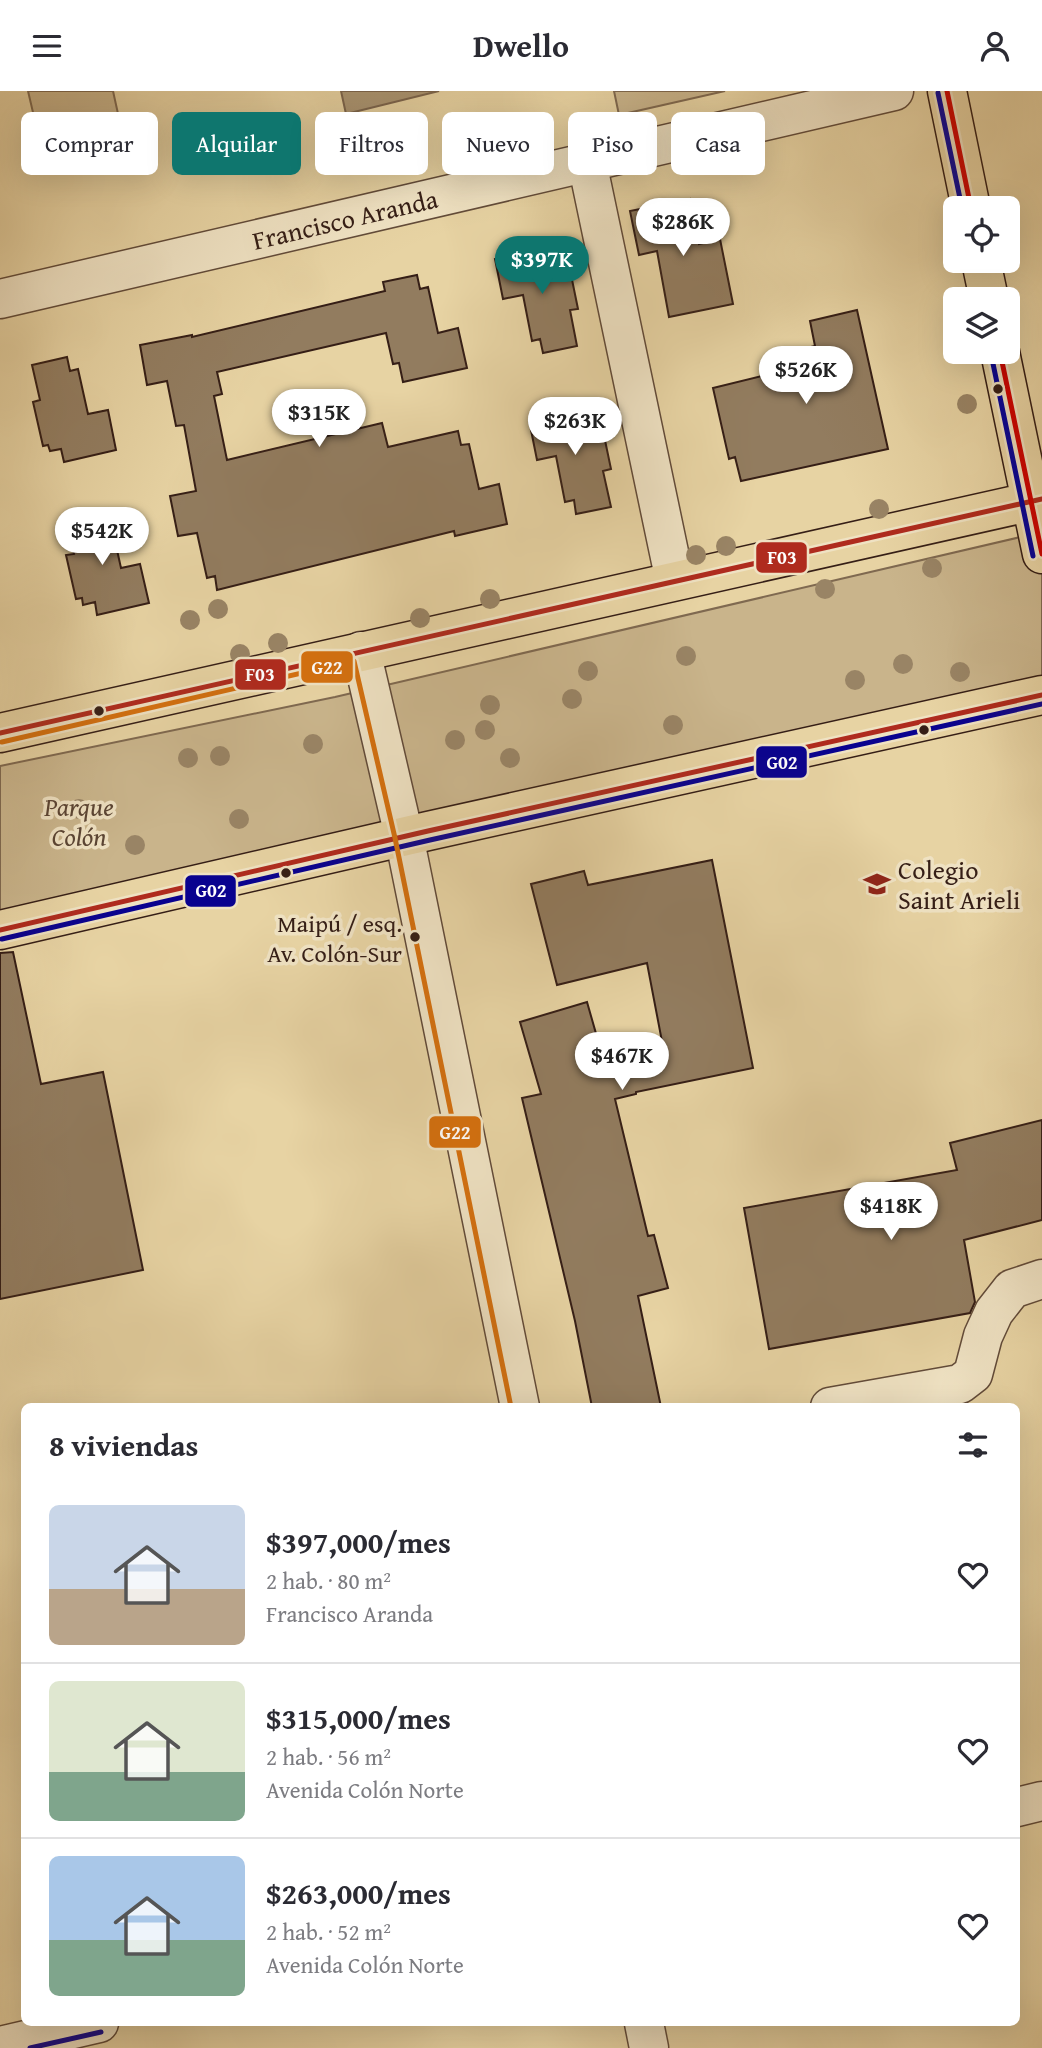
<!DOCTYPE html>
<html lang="es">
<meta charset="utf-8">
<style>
:root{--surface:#fff;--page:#f2f2f3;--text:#2b2b33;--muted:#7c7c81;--line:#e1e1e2;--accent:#0f766e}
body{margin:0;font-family:"Gentium Book Plus",serif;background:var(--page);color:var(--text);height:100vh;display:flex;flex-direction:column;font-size:26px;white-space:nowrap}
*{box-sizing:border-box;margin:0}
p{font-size:23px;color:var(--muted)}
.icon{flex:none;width:38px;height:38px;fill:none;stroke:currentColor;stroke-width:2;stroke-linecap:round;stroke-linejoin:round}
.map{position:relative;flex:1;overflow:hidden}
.drawer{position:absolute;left:21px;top:1312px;width:999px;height:623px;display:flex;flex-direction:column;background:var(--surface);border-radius:10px;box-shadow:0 7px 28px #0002}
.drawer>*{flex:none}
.banner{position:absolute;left:21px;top:21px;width:1001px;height:63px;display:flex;gap:14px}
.controls{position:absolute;left:943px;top:105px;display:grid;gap:14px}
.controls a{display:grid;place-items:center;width:77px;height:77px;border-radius:10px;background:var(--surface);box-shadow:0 7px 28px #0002;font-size:35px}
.price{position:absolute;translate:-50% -60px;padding:0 16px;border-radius:24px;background:#fff;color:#222;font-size:23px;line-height:46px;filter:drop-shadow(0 2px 4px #0008)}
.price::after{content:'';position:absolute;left:50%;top:42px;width:21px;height:16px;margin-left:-10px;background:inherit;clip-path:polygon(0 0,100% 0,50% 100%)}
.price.on{background:var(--accent);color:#fff}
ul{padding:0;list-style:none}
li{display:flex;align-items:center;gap:21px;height:175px;padding:0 28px}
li+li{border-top:2px solid var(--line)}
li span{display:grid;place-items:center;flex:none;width:196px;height:140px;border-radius:10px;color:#555}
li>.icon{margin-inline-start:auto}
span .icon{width:84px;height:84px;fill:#fffc;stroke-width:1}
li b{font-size:30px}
h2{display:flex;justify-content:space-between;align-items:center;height:84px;padding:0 28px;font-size:30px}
.pill{padding:0 24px;border-radius:10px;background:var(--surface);box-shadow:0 7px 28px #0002;font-size:24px;line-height:63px}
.pill.on{background:var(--accent);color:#fff}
header{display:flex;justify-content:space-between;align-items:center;height:91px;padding:0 28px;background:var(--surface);font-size:32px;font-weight:800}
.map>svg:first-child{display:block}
.green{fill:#c9b48b;stroke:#7f6950;stroke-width:2}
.water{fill:#aa9573;stroke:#7b654e;stroke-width:2}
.building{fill:#927c5f;stroke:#351e16;stroke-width:2}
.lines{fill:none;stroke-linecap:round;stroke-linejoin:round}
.minor-casing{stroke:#624b39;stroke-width:41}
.major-casing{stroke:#351e16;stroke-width:41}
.minor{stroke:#efe2c3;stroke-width:38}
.major{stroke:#e7d3a3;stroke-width:38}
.bus-1-casing{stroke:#efe2c3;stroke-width:10}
.bus-2-casing{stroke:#efe2c3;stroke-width:10}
.bus-3-casing{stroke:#efe2c3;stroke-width:10}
.bus-4-casing{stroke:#efe2c3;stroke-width:10}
.bus-5-casing{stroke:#efe2c3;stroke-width:10}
.bus-1{stroke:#af2b1e;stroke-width:5}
.bus-2{stroke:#09028f;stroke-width:5}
.bus-3{stroke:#d4700f;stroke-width:5}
.bus-4{stroke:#c00;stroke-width:5}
.bus-5{stroke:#009;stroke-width:5}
.tree{fill:#998465}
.bus-dot{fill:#351e16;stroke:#efe2c3;stroke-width:2.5}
.labels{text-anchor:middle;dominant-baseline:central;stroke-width:7;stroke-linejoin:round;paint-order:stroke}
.bus-label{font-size:24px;fill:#351e16;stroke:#efe2c3;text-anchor:end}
.street-label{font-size:26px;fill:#351e16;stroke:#efe2c3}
.park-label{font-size:26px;font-style:italic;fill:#5a4433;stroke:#efe2c3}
.poi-label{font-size:26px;fill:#351e16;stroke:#efe2c3;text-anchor:start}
.line-badge{stroke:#efe2c3;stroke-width:2.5}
.badge-label{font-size:19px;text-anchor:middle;font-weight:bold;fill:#fff}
</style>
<header><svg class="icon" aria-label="menu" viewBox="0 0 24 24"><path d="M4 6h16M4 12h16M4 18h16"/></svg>Dwello<svg class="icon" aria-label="person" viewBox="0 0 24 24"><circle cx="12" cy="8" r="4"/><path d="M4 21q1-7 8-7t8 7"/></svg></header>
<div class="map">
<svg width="1042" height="1957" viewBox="0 0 1042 1957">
<rect width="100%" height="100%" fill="#e7d3a3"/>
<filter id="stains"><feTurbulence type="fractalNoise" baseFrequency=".00286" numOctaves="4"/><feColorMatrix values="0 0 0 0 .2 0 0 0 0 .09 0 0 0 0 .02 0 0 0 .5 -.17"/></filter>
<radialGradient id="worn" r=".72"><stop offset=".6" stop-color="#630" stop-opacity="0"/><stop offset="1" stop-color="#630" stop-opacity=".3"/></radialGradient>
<path class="green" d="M28,0H113L122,41L42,60Z
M614,0H725L619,24Z
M1042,441V585L0,820V675L335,606Z"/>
<path class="water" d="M341,0H439L346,23Z"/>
<path class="building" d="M690,108L699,153L720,148L733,213L669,226L657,160L639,164L630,120Z
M547,158L550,170L562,168L563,175L569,174L578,218L570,219L577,255L543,262L540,248L532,250L523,204L503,208L495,168Z
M417,184L420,198L428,196L438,242L458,237L467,277L403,291L399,272L393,273L386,242L217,281L222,303L214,305L227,369L382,332L388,356L458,340L461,354L469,353L479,398L499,393L507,433L455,445L454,440L217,499L215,485L207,487L197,442L178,445L170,405L196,400L184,334L176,335L167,290L147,294L140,254L192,244V246L385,200L383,191Z
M857,219L888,358L741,390L735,366L729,368L713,297L794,277L790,261L815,255L810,230Z
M67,266L70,280L78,278L88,323L108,319L116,359L64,371L61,358L50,360L48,354L43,355L33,311L40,309L32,274Z
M581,318L584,331L595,329L596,336L602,335L611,378L603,380L611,416L576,423L574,409L565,411L556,365L537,369L529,329Z
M100,420L103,434L111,432L121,477L140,473L149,512L97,524L95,511L83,514L82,507L76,508L66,464L74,463L66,427Z
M712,769L753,977L636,1001V1003L615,1008L648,1145L654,1144L668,1197L638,1205L661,1316H592L575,1230L522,1007L541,1003L520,931L587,911L605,974L664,961L647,872L557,894L531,793L584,780L588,794Z
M13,861L41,993L103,981L143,1179L0,1208V862Z
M1042,1029V1129L964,1149L975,1211L970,1222L769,1258L744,1117L957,1079L950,1052Z"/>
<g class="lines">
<defs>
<g id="minor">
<path d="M587,71L675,490"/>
<path id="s1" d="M0,208L894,0"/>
<path d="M361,560L404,745L520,1316"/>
<path d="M830,1316L960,1293L973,1283L983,1245L994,1221L1012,1198L1042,1188"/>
<path d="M1017,1716L1042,1710"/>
<path d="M644,1932L649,1957"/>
<path d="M0,1955L99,1932"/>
</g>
<path id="major" d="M947,0L971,117
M981,170L989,208
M1000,261L1042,463
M0,642L1042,408
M0,839L428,740L1042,604"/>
</defs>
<use href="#minor" class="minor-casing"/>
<use href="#major" class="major-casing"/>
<use href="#minor" class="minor"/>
<use href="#major" class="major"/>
<defs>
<path id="bus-1" d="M0,642L1042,408
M0,839L428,740L1042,604"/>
<path id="bus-2" d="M2,848L430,749L1042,613
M30,1957L101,1941"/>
<path id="bus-3" d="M2,651L354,570L395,747L511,1316"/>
<path id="bus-4" d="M947,0L971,117
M1000,261L1042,463"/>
<path id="bus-5" d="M938,2L962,117
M991,263L1033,465"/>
</defs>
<use href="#bus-1" class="bus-1-casing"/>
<use href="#bus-2" class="bus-2-casing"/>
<use href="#bus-3" class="bus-3-casing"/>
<use href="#bus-4" class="bus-4-casing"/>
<use href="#bus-5" class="bus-5-casing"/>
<use href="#bus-1" class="bus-1"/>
<use href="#bus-2" class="bus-2"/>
<use href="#bus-3" class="bus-3"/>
<use href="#bus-4" class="bus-4"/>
<use href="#bus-5" class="bus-5"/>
</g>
<g class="tree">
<circle cx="967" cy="313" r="10"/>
<circle cx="879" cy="418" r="10"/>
<circle cx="726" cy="455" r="10"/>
<circle cx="696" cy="464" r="10"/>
<circle cx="932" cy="477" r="10"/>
<circle cx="825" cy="498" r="10"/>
<circle cx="490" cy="508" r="10"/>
<circle cx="218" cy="518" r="10"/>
<circle cx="420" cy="527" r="10"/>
<circle cx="190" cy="529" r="10"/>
<circle cx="278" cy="552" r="10"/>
<circle cx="240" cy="563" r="10"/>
<circle cx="686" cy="565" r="10"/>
<circle cx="903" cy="573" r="10"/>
<circle cx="588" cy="580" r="10"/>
<circle cx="960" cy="581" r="10"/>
<circle cx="855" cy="589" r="10"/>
<circle cx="572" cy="608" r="10"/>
<circle cx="490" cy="614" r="10"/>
<circle cx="673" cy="634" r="10"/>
<circle cx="485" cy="639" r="10"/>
<circle cx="455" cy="649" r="10"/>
<circle cx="313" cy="653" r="10"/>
<circle cx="220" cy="665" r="10"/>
<circle cx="188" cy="667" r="10"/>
<circle cx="510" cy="667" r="10"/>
<circle cx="79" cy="718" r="10"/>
<circle cx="239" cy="728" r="10"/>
<circle cx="135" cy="754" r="10"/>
</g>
<defs>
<symbol id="school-bare" viewBox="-9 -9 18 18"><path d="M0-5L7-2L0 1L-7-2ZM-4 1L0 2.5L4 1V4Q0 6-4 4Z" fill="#8f2418" stroke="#efe2c3" stroke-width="2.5" paint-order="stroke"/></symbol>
</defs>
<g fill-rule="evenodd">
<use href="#school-bare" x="858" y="774" width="38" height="38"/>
</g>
<g class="bus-dot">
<circle cx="998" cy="298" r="6"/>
<circle cx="99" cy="620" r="6"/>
<circle cx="924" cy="639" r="6"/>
<circle cx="286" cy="782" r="6"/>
<circle cx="415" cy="846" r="6"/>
</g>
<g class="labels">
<g class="bus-label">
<text x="402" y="832">Maipú / esq.<tspan x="402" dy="30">Av. Colón-Sur</tspan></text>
</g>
<g class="street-label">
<text stroke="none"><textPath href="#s1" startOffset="354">Francisco Aranda</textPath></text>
</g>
<g class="park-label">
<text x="79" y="715">Parque<tspan x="79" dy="30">Colón</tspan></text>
</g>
<g class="poi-label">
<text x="898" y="778">Colegio<tspan x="898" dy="30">Saint Arieli</tspan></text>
</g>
</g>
<g class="line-badge">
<rect x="755" y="450" width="53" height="33" rx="7" fill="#af2b1e"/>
<rect x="300" y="559" width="54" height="34" rx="7" fill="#d4700f"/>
<rect x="234" y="567" width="53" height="33" rx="7" fill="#af2b1e"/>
<rect x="755" y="654" width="53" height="34" rx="7" fill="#09028f"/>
<rect x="184" y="783" width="53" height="34" rx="7" fill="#09028f"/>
<rect x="428" y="1024" width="54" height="34" rx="7" fill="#d4700f"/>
</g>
<g class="badge-label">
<text x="782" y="473">F03</text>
<text x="327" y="583">G22</text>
<text x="260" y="590">F03</text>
<text x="782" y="678">G02</text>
<text x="211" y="806">G02</text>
<text x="455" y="1048">G22</text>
</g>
<rect width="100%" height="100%" filter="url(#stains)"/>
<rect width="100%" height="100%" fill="url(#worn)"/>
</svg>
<div class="controls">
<a><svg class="icon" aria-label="locate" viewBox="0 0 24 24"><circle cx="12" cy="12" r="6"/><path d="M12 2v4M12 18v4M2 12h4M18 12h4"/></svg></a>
<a><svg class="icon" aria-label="layers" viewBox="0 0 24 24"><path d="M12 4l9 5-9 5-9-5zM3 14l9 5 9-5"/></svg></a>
</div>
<b class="price" style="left:683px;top:167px">$286K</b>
<b class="price on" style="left:542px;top:205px">$397K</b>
<b class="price" style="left:806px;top:315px">$526K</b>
<b class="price" style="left:319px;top:358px">$315K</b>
<b class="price" style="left:575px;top:366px">$263K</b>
<b class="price" style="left:102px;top:476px">$542K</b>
<b class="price" style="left:622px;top:1001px">$467K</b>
<b class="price" style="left:891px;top:1151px">$418K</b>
<div class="banner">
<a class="pill">Comprar</a>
<a class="pill on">Alquilar</a>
<a class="pill">Filtros</a>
<a class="pill">Nuevo</a>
<a class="pill">Piso</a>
<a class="pill">Casa</a>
</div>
<section class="drawer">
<h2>8 viviendas<svg class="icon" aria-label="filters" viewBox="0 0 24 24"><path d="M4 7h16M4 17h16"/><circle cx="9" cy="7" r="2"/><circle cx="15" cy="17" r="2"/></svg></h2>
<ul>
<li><span style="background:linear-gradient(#c9d6e8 60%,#b9a48a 0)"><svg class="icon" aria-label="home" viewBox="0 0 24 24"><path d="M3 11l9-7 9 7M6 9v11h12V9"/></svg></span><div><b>$397,000/mes</b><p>2 hab. · 80 m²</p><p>Francisco Aranda</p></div><svg class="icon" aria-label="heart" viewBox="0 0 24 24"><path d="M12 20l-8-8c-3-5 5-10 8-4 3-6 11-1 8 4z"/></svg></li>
<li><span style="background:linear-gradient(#dfe7d0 65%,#7fa58c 0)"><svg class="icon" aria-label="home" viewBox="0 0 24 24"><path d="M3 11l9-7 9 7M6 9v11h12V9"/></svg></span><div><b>$315,000/mes</b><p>2 hab. · 56 m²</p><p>Avenida Colón Norte</p></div><svg class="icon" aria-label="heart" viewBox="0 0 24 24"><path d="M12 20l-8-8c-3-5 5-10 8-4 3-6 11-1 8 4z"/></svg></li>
<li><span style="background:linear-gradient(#a9c7e8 60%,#7fa58c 0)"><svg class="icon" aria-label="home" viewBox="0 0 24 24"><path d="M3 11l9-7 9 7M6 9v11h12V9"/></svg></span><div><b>$263,000/mes</b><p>2 hab. · 52 m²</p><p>Avenida Colón Norte</p></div><svg class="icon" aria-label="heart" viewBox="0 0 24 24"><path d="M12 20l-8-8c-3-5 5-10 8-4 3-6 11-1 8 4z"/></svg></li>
</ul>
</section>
</div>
